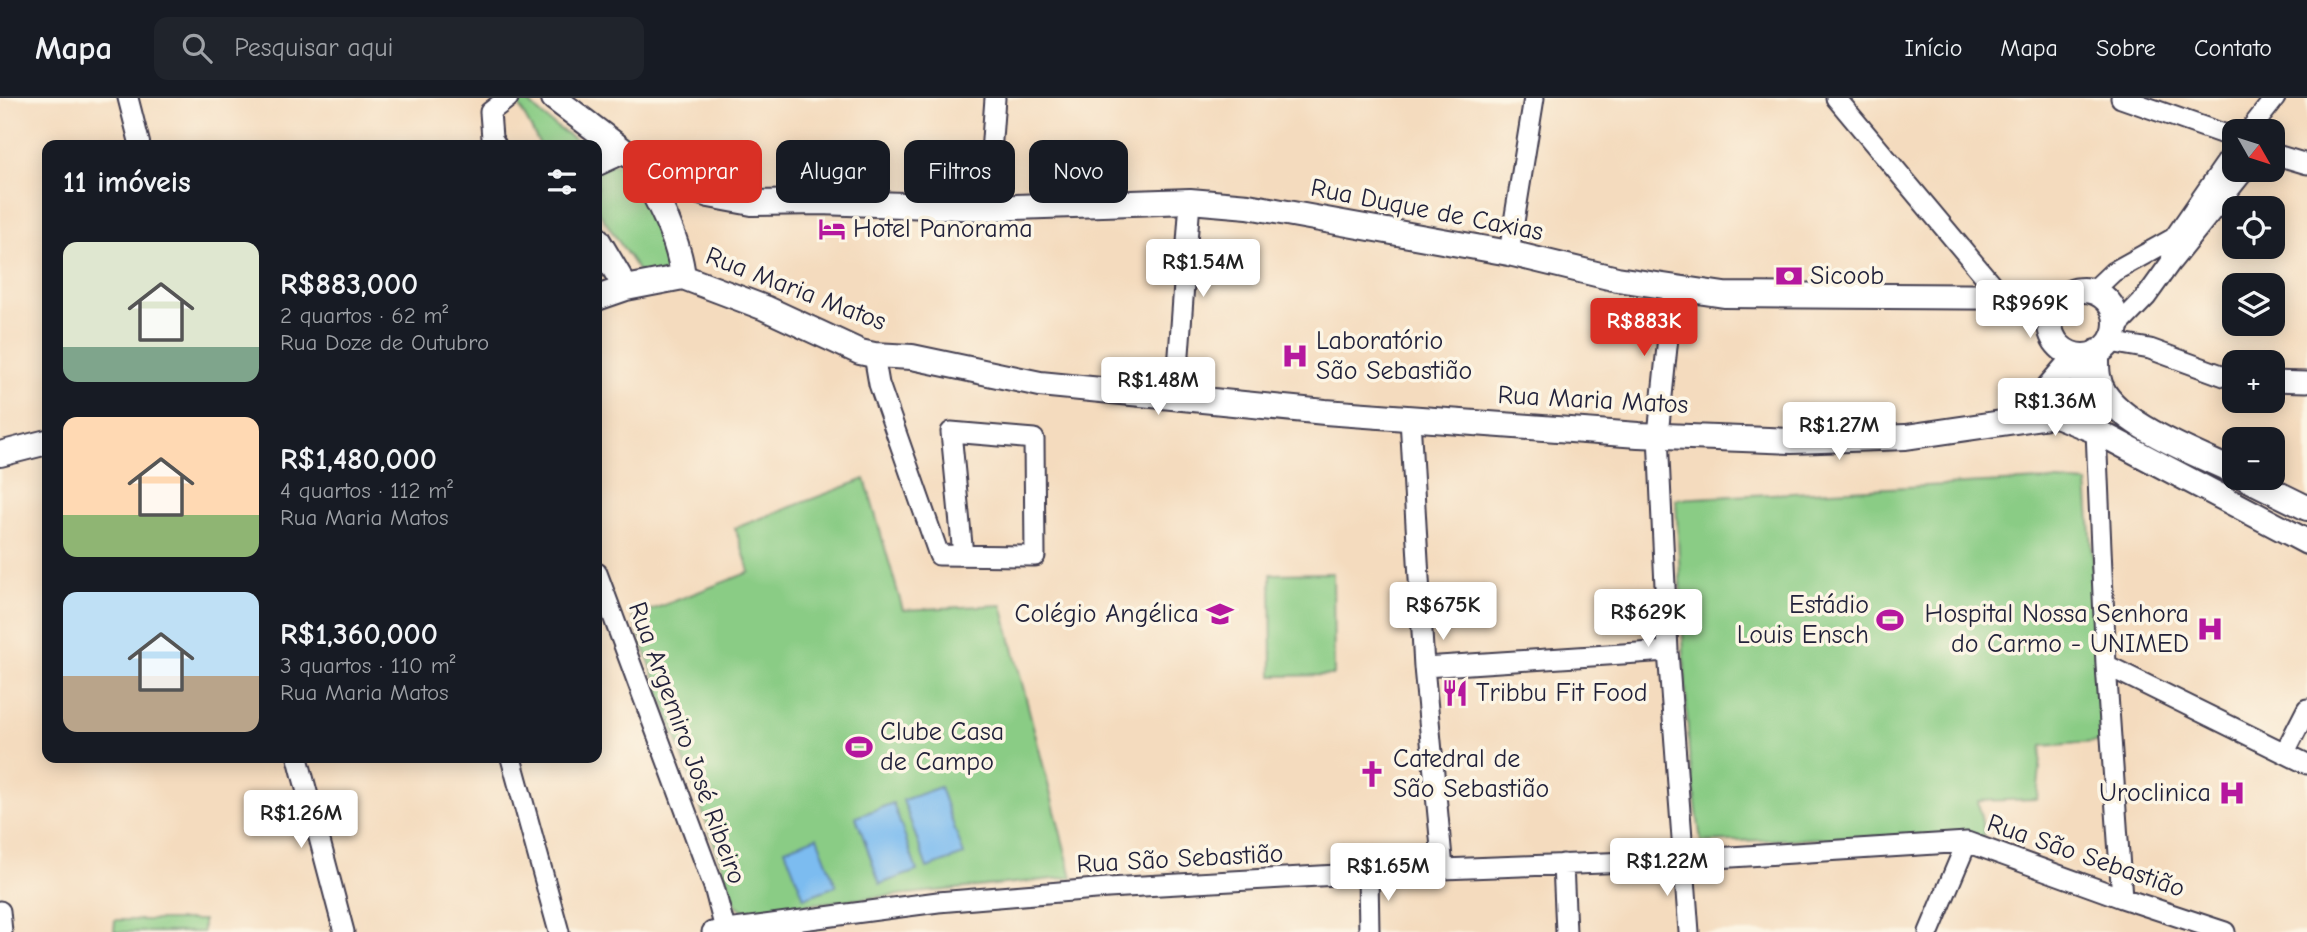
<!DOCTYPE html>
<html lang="pt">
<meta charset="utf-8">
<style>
:root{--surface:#171b24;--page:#20242c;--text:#f1f3f6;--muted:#9ea1a6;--line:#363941;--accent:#d93025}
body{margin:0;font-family:"Comic Neue",sans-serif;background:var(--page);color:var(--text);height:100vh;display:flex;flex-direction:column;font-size:26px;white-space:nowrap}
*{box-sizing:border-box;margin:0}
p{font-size:23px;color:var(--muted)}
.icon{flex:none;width:38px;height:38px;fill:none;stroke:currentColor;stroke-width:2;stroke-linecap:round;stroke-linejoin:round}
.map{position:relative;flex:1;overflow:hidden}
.drawer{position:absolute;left:42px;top:42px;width:560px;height:623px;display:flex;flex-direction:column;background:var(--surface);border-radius:14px;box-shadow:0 4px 18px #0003}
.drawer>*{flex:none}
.top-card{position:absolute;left:623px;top:42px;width:665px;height:63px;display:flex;gap:14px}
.needle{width:46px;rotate:129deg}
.buttons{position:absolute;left:2222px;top:21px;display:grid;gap:14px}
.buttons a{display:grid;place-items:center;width:63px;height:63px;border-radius:14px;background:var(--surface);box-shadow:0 4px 18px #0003;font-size:35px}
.price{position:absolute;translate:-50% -60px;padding:0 16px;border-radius:7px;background:#fff;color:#222;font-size:23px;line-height:46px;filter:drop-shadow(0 2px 4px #0008)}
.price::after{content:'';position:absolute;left:50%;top:42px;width:21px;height:16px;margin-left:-10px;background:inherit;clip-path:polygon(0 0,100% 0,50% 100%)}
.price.active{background:var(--accent);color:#fff}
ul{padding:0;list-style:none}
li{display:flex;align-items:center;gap:21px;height:175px;padding:0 21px}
li span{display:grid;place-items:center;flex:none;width:196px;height:140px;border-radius:14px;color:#555}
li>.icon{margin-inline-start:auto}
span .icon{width:84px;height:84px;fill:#fffc;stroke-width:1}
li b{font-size:30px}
h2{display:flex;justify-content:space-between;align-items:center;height:84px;padding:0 21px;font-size:30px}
.chip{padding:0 24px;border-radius:14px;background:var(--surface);box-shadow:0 4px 18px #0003;font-size:24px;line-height:63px}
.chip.active{background:var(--accent);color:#fff}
header{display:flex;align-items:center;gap:42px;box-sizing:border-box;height:98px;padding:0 35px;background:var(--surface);border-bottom:2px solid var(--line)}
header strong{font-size:33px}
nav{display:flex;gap:38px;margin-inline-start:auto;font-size:24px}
.search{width:490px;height:63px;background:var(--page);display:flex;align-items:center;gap:18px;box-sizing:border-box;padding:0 24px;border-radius:14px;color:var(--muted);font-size:26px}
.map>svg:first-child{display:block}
.green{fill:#8acc85;stroke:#567760;stroke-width:2}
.water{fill:#7cbcf0;stroke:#4f6f96;stroke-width:2}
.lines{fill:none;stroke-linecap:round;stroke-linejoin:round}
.minor-casing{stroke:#423e4f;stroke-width:23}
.major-casing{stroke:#423e4f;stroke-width:28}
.minor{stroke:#fff;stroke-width:19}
.major{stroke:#fff;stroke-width:24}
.labels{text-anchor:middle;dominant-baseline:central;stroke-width:7;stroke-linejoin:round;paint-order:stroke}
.street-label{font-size:26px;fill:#22223b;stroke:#fcf5e5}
.poi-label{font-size:26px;fill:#22223b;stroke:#fcf5e5;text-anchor:start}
</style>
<header>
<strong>Mapa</strong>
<div class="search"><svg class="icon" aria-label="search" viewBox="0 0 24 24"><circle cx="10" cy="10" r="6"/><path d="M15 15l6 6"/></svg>Pesquisar aqui</div>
<nav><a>Início</a><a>Mapa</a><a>Sobre</a><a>Contato</a></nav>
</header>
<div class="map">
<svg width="2307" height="834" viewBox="0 0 2307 834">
<rect width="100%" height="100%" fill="#fcf5e5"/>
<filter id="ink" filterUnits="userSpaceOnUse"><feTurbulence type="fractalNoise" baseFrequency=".0143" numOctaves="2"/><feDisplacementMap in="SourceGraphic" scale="14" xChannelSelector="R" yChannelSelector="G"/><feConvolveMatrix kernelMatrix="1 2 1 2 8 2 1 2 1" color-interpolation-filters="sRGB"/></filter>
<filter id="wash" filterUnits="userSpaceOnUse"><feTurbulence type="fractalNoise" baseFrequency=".00686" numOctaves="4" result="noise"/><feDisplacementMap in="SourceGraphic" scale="28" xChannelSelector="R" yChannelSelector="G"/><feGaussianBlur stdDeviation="1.57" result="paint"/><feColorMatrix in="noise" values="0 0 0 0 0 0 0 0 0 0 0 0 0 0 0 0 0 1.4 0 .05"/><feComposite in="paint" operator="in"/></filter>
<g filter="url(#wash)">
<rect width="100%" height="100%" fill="#f4dbbe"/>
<path class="green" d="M515,0H525C542,20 563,35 586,47H540Z
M611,66L622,67L635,75L674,165L671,173L652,178L640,175L597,111V73Z
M865,381L903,512L1002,507L1072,779L744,813L736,807L633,519L750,474L735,430Z
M2041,382L2087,385L2107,643L2042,648L2037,701L1978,703L1985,739L1969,736L1701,744L1689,655L1676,401Z
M1333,475L1334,577L1272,578L1271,476Z
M115,822H203V834H114Z"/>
<path class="water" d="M940,689L964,757L927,770L903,702Z
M893,705L917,773L880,786L856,719Z
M817,739L836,788L804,800L785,751Z"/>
</g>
<g filter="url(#ink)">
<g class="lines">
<defs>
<path id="minor" d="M128,0L140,47
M1836,0L2003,200
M2121,0L2235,40
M2249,33L2275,0
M496,47L492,40L490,14L508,0
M2273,56L2307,66
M987,110L995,0
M1509,155L1534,0
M2172,163L2245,72
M1673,190L1658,337L1668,553L1689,834
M2093,193L2113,174L2174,140
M2116,230L2146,199L2171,164L2174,140L2235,52
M2110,244L2150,251L2235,282
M874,257L879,286L939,457L1035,458L1034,341L951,334L963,457
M2273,283L2307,284
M1176,298L1190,103
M1410,320L1424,569L1443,771
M2096,333L2106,567L2122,800
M597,475L714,789L725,831L723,834
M2106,567L2307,666
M1424,569L1668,553
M2285,654L2307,611
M298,660L344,834
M511,660L559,834
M1563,766L1566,834
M1368,777L1369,834
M0,813L2,834
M712,834L938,804L1108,790L1443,771L1684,762L1967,744L2122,800L2225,834
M1929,834L1967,744"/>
<path id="major" d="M554,0L637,63L682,88L709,97L752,105L820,104L987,110L1190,103L1248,108L1509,155L1617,181L1724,197L2062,199
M637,64C656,99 679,139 683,179
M597,65L623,53
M597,141L626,190
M683,179L765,210L860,254L874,257L912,259L1040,286L1325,314L1638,337L1792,343L1906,339L2056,317L2096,333L2307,444
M2050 225a33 33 0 1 1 66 0a33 33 0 1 1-66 0Z
M597,200L626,190L683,179
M2097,254C2097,269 2096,283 2105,296C2128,330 2197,356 2235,374
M2078,266L2096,333
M2017,322L2045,294L2076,258
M0,356L47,344
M2246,380L2307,410"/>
</defs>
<use href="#minor" class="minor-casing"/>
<use href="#major" class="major-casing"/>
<use href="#minor" class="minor"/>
<use href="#major" class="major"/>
</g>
</g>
<defs>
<symbol id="hotel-bare" viewBox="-9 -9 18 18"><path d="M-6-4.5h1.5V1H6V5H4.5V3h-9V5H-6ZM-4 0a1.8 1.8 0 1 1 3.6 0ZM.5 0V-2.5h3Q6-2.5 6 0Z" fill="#b5179e" stroke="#fcf5e5" stroke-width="2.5" paint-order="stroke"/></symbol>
<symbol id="bank-bare" viewBox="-9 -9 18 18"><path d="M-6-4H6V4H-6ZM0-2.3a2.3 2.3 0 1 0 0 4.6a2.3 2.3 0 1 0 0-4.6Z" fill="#b5179e" stroke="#fcf5e5" stroke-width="2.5" paint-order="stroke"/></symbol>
<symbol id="hospital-bare" viewBox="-9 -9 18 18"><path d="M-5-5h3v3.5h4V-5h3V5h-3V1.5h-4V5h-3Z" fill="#b5179e" stroke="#fcf5e5" stroke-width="2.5" paint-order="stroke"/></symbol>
<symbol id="school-bare" viewBox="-9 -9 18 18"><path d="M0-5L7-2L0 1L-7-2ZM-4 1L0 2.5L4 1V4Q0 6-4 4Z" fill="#b5179e" stroke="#fcf5e5" stroke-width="2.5" paint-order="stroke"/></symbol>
<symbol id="stadium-bare" viewBox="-9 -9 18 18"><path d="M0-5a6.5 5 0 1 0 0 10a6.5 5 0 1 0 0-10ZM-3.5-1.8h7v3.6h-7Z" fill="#b5179e" stroke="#fcf5e5" stroke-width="2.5" paint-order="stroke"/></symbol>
<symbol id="restaurant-bare" viewBox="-9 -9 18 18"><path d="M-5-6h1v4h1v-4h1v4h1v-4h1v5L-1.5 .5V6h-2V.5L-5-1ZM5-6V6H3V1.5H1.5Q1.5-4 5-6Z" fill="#b5179e" stroke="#fcf5e5" stroke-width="2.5" paint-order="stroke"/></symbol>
<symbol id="church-bare" viewBox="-9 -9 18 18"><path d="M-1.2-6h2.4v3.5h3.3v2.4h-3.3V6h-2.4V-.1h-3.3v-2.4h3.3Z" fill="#b5179e" stroke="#fcf5e5" stroke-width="2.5" paint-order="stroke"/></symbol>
</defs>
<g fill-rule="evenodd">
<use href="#hotel-bare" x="813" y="112" width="38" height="38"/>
<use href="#bank-bare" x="1770" y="159" width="38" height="38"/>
<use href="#hospital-bare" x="1276" y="239" width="38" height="38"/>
<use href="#school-bare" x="1201" y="497" width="38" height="38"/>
<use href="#stadium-bare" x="1871" y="503" width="38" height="38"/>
<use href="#hospital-bare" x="2191" y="512" width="38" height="38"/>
<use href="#restaurant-bare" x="1436" y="576" width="38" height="38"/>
<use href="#stadium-bare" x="840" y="630" width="38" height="38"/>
<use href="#church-bare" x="1353" y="657" width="38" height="38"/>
<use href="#hospital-bare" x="2213" y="676" width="38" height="38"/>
</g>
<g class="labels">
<g class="street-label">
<text transform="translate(1427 112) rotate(11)">Rua Duque de Caxias</text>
<text transform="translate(796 191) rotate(21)">Rua Maria Matos</text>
<text transform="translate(1593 302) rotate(3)">Rua Maria Matos</text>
<text transform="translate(687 645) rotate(70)">Rua Argemiro José Ribeiro</text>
<text transform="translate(2086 758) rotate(19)">Rua São Sebastião</text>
<text transform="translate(1180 761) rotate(-3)">Rua São Sebastião</text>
</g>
<g class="poi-label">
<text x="853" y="131">Hotel Panorama</text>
<text x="1810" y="178">Sicoob</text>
<text x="1316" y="243">Laboratório<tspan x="1316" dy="30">São Sebastião</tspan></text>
<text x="1869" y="507" text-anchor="end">Estádio<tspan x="1869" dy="30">Louis Ensch</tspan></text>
<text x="1199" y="516" text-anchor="end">Colégio Angélica</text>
<text x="2189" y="516" text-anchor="end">Hospital Nossa Senhora<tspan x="2189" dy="30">do Carmo - UNIMED</tspan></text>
<text x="1476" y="595">Tribbu Fit Food</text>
<text x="880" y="634">Clube Casa<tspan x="880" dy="30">de Campo</tspan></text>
<text x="1393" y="661">Catedral de<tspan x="1393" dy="30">São Sebastião</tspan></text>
<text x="2211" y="695" text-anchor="end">Uroclinica</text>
</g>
</g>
</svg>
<div class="buttons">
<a><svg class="needle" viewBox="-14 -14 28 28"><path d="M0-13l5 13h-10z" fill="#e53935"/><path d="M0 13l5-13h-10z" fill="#9ea1a6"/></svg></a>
<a><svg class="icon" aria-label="locate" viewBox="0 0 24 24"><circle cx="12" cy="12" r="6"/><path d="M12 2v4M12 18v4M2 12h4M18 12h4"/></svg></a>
<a><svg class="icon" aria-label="layers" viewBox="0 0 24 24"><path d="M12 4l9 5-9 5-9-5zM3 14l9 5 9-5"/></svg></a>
<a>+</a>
<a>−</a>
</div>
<b class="price" style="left:1203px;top:201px">R$1.54M</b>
<b class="price" style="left:2030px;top:242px">R$969K</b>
<b class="price active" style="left:1644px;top:260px">R$883K</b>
<b class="price" style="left:1158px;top:319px">R$1.48M</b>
<b class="price" style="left:2055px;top:340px">R$1.36M</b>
<b class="price" style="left:1839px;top:364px">R$1.27M</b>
<b class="price" style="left:1443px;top:544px">R$675K</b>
<b class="price" style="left:1648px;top:551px">R$629K</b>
<b class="price" style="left:301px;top:752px">R$1.26M</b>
<b class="price" style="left:1667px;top:800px">R$1.22M</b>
<b class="price" style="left:1388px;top:805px">R$1.65M</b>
<div class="top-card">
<a class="chip active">Comprar</a>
<a class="chip">Alugar</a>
<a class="chip">Filtros</a>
<a class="chip">Novo</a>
</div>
<section class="drawer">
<h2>11 imóveis<svg class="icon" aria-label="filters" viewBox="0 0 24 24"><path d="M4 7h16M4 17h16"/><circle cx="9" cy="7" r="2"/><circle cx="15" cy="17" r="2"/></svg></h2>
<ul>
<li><span style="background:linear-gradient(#dfe7d0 75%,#7fa58c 0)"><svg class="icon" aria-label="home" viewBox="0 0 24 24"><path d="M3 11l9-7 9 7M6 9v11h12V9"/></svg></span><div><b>R$883,000</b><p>2 quartos · 62 m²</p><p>Rua Doze de Outubro</p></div></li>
<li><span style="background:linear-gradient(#ffd9b3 70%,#8fb573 0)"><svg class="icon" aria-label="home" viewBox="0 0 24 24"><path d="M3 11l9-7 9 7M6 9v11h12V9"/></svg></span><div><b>R$1,480,000</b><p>4 quartos · 112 m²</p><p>Rua Maria Matos</p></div></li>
<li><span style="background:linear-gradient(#bfe0f5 60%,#b9a48a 0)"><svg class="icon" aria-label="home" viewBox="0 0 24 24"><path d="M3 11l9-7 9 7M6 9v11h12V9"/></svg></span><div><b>R$1,360,000</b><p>3 quartos · 110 m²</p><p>Rua Maria Matos</p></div></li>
</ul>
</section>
</div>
